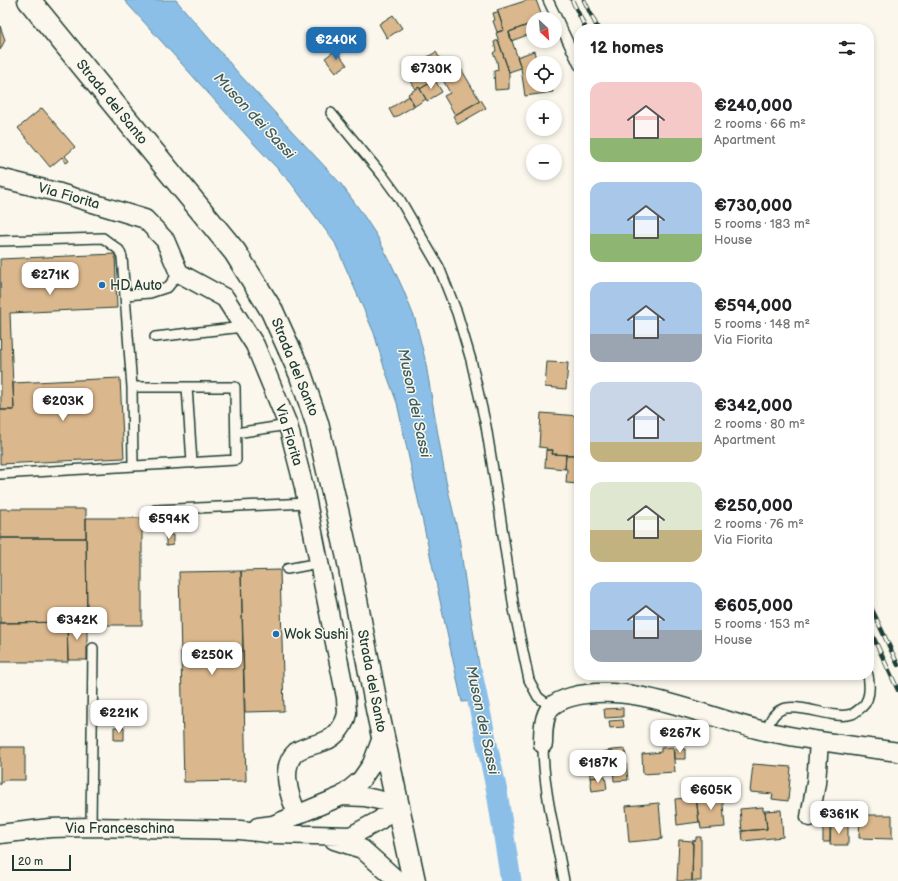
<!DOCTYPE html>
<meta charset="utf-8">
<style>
:root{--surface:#fff;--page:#f6f6f6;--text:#202124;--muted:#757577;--accent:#1f6fb2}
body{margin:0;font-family:"Balsamiq Sans",sans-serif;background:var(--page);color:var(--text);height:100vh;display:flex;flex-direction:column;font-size:15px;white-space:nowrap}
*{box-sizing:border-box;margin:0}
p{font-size:13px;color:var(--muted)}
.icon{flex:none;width:22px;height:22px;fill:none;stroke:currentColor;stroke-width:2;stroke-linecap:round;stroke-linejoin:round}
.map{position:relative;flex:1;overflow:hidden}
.drawer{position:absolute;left:574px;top:24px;width:300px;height:656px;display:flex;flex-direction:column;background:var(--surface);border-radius:16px;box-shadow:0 2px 6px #0003}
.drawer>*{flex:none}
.needle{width:26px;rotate:154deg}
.fabs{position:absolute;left:526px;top:12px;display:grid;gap:8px}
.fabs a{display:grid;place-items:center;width:36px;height:36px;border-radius:50%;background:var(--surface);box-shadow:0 2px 6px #0003;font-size:20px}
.scale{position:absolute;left:12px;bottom:10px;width:59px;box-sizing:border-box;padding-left:4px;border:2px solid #1f3d34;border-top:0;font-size:11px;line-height:14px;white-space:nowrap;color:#1f3d34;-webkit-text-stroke:3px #fbf7ec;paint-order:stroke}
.price{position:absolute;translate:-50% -34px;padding:0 9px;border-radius:8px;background:#fff;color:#222;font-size:13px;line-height:26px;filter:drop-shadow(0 1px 2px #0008)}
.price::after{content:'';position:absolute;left:50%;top:24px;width:12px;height:9px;margin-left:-6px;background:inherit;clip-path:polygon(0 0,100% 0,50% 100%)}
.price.on{background:var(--accent);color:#fff}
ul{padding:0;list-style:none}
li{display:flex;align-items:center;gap:12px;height:100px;padding:0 16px}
li span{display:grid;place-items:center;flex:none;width:112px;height:80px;border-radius:12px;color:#555}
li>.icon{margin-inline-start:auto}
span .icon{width:48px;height:48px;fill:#fffc;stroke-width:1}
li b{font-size:17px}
h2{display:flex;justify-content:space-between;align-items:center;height:48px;padding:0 16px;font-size:17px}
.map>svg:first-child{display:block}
.water{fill:#8bbfe8;stroke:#608ba0}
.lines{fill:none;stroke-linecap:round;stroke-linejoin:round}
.canal{stroke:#8bbfe8;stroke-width:21}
.building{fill:#dab78c;stroke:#1f3d34}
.lane-casing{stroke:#1f3d34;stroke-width:12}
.street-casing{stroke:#1f3d34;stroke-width:21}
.secondary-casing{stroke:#1f3d34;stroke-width:25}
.lane{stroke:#fbf7ec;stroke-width:9}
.street{stroke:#fbf7ec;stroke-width:18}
.secondary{stroke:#fbf7ec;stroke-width:22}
.rail-casing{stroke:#1f3d34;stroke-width:4.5}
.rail{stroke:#fbf7ec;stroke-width:3;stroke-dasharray:9;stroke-linecap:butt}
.poi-dot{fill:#1f6fb2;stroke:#fbf7ec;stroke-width:1.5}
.labels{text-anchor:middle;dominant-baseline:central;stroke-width:3;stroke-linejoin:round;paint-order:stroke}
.street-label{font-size:14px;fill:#1f3d34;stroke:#fbf7ec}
.poi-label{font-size:14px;fill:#1f3d34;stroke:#fbf7ec;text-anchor:start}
.water-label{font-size:15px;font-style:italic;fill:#3a5e61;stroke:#fbf7ec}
</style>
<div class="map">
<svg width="898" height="881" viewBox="0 0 898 881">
<rect width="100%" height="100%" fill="#fbf7ec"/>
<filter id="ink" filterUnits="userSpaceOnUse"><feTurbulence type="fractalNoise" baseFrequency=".025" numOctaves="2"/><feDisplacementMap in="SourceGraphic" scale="8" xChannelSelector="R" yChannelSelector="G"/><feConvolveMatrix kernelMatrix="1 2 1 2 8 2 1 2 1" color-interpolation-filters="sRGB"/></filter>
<g filter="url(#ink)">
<path class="water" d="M124,0H176L240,75L341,184L360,210L377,236L391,263L403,289L415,319L425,359L446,481L459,537L467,594L485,700L462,702L397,403L384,367L374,333L335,243L291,183L256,146Z"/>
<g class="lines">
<path class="canal" d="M472,673L497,792L511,881"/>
</g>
<path class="building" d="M528,0H536L543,19H533V23L509,32L521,68L509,72L496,33L504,30L497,10Z
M498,12L504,30L497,32L493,21L495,20L493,13Z
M393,15L402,28L387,38L379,24Z
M533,23V33L511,41L509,32Z
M0,26L5,40L0,50Z
M498,40L509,72V89L495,90L494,71L498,70L497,61L493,53L496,51L494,42Z
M336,50L347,65L336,72L325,58Z
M534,51L537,63H533V85H551L553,92L525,96L521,68L517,57Z
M436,52L448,72L420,89L419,87L416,89L404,71Z
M460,67L480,101L455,115L444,96L450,93L442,78Z
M435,80L442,92L427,101L420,89Z
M419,87L426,99L415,106L408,94Z
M409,96L414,106L394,118L389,109Z
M481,100L486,108L458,124L453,116Z
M42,108L75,147L65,156L69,161L66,163L62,157L50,167L18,128Z
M115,254L117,308L10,313L14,410H1L0,259Z
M547,362L568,363L566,389L545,387Z
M120,378L124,458L0,464V410H14L13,383Z
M541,413L579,416V474H575L576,455L552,454L553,450H546L547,448L539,447Z
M546,450H553L552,454L566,455L565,469L545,467Z
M566,455H576L575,474H579V484L566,483L567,469H565Z
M0,509H86V538H0Z
M86,518H142V625H87Z
M166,535H173V545L166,546Z
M0,538H86L87,622L0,623Z
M280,570L284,711L245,712L241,571Z
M241,571L246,781L184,782L179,572Z
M67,622L68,662H0V623Z
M67,622H87V660H68Z
M623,708V717L605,718L604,709Z
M623,720L624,727L610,728L609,721Z
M114,727H124V740H114Z
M0,747H25V780H4L0,785Z
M673,747L675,772L643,774L642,754L661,752V748Z
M625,749L628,780L614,781L612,750Z
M674,749H685V759H674Z
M612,750L613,757L596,759L598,777L590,778L589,755Z
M753,764L791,767L788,801L772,799L773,794L750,792Z
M605,776L607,789L592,791L590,778Z
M722,793L725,827L701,829L700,822H699L696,797H698V795Z
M696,797L699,822L677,825L675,799Z
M659,803L662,839L629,842L626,806Z
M763,807V811H765L767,829L742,831L740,809Z
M781,810L783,837L743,841L742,831L767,829L765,811Z
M860,815H892V839L859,838Z
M831,825H848V845H830Z
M823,827H830V842H823Z
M696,837H701V881H692L693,841L696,840Z
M679,840L693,841L692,881H677Z"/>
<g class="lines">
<defs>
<path id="lane" d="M548,0L579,65
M331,113L383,176L399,198L439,267L457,313L471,360L486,426L497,494L514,609L529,680L538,697L551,707
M0,241L103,238L119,250L122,257L132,387
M126,295L150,293L168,287L179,273
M155,337L243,327
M187,387L192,463
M236,433L288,425
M0,474L236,460L235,387H132L133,466
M155,510L307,503
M287,569L319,563
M767,732C775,684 826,723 852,714C855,713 859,709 862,707C871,699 870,686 868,675
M543,744C543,790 556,836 564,881
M91,827L93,648"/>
<path id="street" d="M0,178L60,193L145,219L165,240L179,273L225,298L255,345L288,425L304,487L346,698C346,703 347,709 347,713C345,725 336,737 325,741C316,745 304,746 296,752C279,767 290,799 298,815
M543,744C543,732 543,715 552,706C558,701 564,699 571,697C634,680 707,719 769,732C812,741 855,746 898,752
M342,796L365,797L397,804
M810,817L816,783L819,742
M258,827L273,825L342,796L361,780L372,764L383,735
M0,834L50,828L91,827L240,830L275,834L351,836L380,820L397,804
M334,840L362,849L398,881"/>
<path id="secondary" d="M29,0L235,252L272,311L300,373L317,423L348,558L377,709L414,881"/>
</defs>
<use href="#lane" class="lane-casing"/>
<use href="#street" class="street-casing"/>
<use href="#secondary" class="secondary-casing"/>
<use href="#lane" class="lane"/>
<use href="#street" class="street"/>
<use href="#secondary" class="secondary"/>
<defs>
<path id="rail" d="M572,0L586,29
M584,0L598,29
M869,603L898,665
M869,628L898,690"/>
</defs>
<use href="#rail" class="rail-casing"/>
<use href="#rail" class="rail"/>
</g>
</g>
<g class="poi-dot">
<circle cx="102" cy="285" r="4"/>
<circle cx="276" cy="634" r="4"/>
</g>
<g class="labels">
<g class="street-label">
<text transform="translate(112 102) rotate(51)">Strada del Santo</text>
<text transform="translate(69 196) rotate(16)">Via Fiorita</text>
<text transform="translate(295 367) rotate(68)">Strada del Santo</text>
<text transform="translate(289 435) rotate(73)">Via Fiorita</text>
<text transform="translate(372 681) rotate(79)">Strada del Santo</text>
<text x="120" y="828">Via Franceschina</text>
</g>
<g class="poi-label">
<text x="110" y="285">HD Auto</text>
<text x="284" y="634">Wok Sushi</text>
</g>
<g class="water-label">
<text transform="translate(254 116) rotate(47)">Muson dei Sassi</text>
<text transform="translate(414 403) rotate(78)">Muson dei Sassi</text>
<text transform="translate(482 720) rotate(78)">Muson dei Sassi</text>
</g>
</g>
</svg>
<div class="fabs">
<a><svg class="needle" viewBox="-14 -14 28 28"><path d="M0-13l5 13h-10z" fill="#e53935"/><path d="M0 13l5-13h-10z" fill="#757577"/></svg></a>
<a><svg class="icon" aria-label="locate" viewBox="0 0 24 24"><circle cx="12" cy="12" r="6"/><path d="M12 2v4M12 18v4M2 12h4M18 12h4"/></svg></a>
<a>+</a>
<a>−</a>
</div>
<div class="scale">20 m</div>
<b class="price on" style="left:336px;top:61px">€240K</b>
<b class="price" style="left:431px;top:90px">€730K</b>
<b class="price" style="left:50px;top:296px">€271K</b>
<b class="price" style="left:63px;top:422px">€203K</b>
<b class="price" style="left:169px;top:540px">€594K</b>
<b class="price" style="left:77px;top:641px">€342K</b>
<b class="price" style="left:212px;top:676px">€250K</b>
<b class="price" style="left:119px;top:734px">€221K</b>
<b class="price" style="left:680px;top:754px">€267K</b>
<b class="price" style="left:598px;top:784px">€187K</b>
<b class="price" style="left:711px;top:811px">€605K</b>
<b class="price" style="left:839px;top:835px">€361K</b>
<section class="drawer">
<h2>12 homes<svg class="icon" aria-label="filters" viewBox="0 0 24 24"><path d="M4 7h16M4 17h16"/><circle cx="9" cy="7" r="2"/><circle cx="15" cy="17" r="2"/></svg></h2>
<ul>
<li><span style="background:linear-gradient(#f6c9c9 70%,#8fb573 0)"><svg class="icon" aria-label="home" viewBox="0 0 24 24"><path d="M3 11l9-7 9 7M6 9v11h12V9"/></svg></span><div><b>€240,000</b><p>2 rooms · 66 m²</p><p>Apartment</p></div></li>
<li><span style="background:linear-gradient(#a9c7e8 65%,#8fb573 0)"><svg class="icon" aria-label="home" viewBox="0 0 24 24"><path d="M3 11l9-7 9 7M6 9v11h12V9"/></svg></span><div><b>€730,000</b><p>5 rooms · 183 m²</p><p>House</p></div></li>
<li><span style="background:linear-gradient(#a9c7e8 65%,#9aa5b1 0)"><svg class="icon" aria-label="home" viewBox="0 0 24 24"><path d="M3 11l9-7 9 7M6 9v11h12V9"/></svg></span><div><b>€594,000</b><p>5 rooms · 148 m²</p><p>Via Fiorita</p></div></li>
<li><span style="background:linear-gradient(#c9d6e8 75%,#c2b280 0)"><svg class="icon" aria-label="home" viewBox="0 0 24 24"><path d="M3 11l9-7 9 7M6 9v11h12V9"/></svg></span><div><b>€342,000</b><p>2 rooms · 80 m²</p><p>Apartment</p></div></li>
<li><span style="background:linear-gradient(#dfe7d0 60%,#c2b280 0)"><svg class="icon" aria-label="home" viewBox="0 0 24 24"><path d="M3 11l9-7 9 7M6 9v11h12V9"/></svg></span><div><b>€250,000</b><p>2 rooms · 76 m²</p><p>Via Fiorita</p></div></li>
<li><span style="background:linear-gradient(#a9c7e8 60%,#9aa5b1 0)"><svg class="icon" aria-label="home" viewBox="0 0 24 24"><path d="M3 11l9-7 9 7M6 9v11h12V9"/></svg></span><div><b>€605,000</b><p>5 rooms · 153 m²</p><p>House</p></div></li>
</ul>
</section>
</div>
